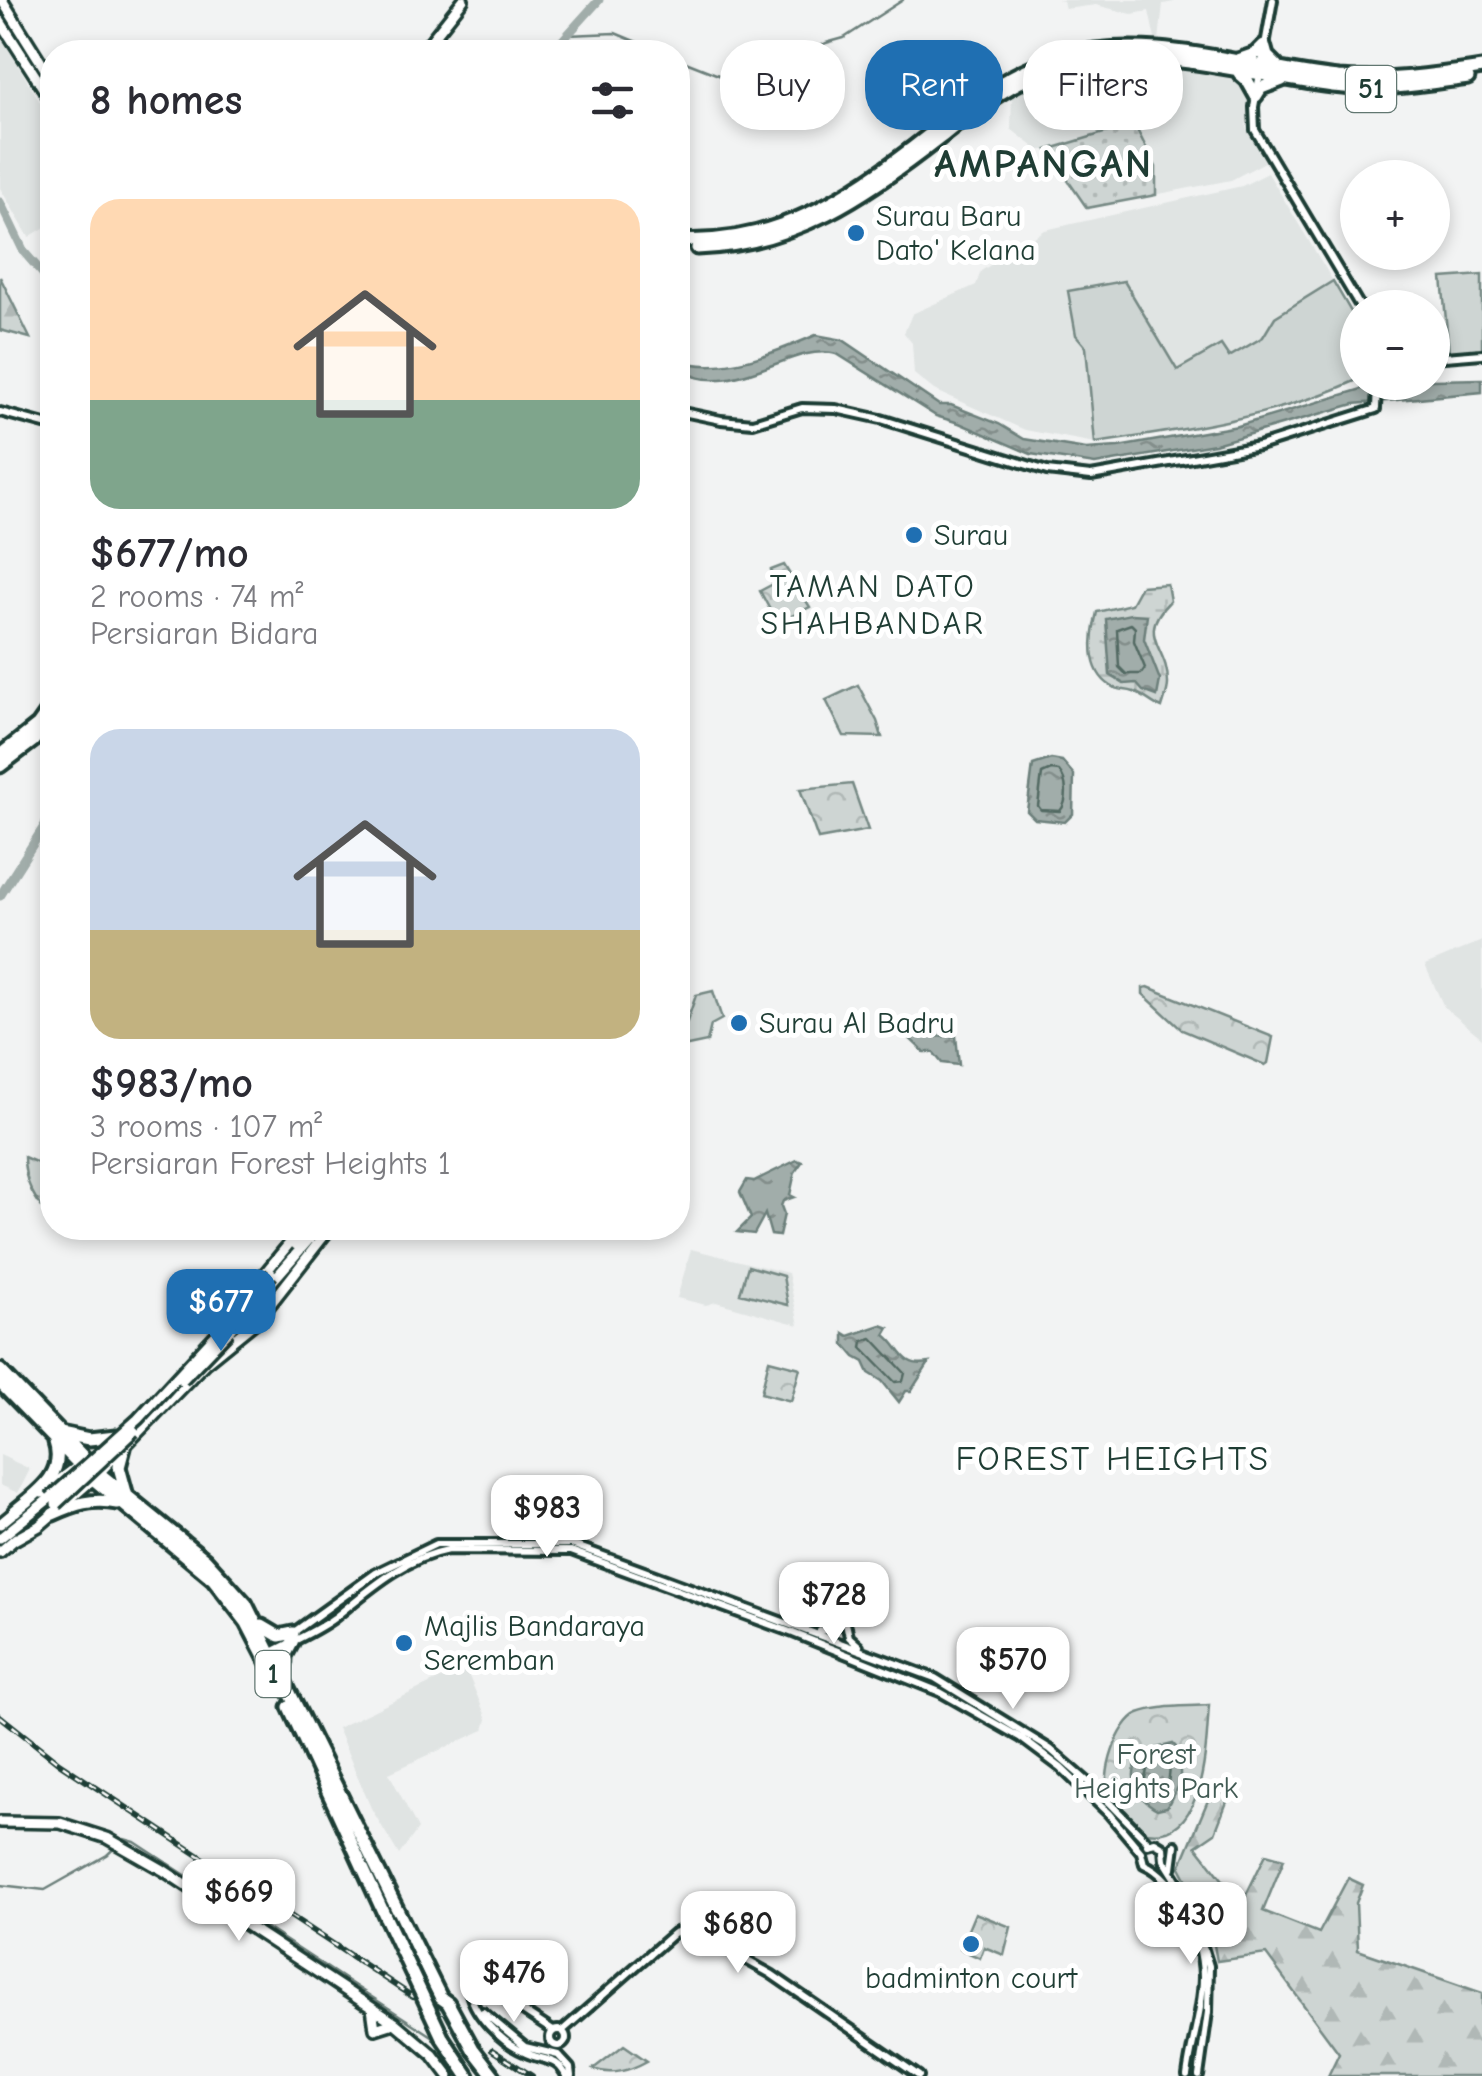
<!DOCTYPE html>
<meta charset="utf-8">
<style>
:root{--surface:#fff;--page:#f7f7f7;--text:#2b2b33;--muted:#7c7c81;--accent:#1f6fb2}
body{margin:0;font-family:"Comic Neue",sans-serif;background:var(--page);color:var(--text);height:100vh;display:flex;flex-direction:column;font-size:38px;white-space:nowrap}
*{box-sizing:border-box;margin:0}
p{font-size:32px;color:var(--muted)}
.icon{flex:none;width:55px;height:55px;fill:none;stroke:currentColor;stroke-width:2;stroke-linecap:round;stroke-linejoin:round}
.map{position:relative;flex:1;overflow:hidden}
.panel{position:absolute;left:40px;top:40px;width:650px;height:1200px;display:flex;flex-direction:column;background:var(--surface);border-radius:40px;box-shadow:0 5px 15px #0003}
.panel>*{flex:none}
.top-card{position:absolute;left:720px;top:40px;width:610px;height:90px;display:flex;gap:20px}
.tools{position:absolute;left:1340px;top:160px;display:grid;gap:20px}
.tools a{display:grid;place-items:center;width:110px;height:110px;border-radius:50%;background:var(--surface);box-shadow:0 5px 15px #0003;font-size:50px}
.price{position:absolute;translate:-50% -85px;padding:0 22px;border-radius:20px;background:#fff;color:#222;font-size:32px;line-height:65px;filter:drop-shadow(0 2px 5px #0008)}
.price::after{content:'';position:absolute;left:50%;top:60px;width:30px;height:22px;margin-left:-15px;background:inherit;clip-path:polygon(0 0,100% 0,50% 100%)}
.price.on{background:var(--accent);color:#fff}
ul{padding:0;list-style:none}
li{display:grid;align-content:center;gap:20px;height:530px;padding:0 50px}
li span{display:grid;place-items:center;height:310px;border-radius:30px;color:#555}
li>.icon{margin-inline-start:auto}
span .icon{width:180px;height:180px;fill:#fffc;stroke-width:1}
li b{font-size:42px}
h2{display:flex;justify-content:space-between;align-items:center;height:120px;padding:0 50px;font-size:42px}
.chip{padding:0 35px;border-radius:40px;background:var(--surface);box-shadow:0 5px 15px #0003;font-size:35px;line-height:90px}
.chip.on{background:var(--accent);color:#fff}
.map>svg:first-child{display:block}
.built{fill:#e0e4e3}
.grass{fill:url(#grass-dots);stroke:#768984;stroke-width:2.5}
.forest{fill:url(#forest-firs);stroke:#768984;stroke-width:2.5}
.wetland{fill:url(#wetland-marsh);stroke:#768984;stroke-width:2.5}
.park{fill:url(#park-crowns);stroke:#768984;stroke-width:2.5}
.pitch{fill:#ced5d3;stroke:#768984;stroke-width:2.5}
.water{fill:url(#water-ripples);stroke:#6d807b;stroke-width:2.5}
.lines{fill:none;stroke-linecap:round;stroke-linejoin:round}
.shore{stroke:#536a63;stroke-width:2.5}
.stream{stroke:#6d807b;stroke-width:2.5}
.river{stroke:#a1adaa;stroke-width:9}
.minor-casing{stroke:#1f3d34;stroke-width:14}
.major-casing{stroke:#1f3d34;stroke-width:16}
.highway-casing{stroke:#1f3d34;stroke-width:19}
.minor{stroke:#fff;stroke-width:6}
.major{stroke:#fff;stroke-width:9}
.highway{stroke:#fff;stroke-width:11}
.rail-casing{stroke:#1f3d34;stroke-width:6}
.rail{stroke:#fff;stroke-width:2.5;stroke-dasharray:8;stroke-linecap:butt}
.major-bridge-casing{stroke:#1f3d34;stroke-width:16;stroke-linecap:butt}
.highway-bridge-casing{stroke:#1f3d34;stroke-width:19;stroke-linecap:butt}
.major-bridge{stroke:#fff;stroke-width:9}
.highway-bridge{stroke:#fff;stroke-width:11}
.poi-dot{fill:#1f6fb2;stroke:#fff;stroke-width:4}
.labels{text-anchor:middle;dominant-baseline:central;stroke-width:10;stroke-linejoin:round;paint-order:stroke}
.shield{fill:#fff;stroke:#627771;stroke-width:2.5}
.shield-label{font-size:28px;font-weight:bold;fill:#1f3d34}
.poi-label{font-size:30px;fill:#1f3d34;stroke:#fff;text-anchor:start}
.park-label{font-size:30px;fill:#425b54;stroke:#fff}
.neighbourhood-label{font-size:32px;letter-spacing:2.5px;fill:#1f3d34;stroke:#fff}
.quarter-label{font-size:35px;letter-spacing:2.5px;fill:#1f3d34;stroke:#fff}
.district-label{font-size:40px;font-weight:bold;letter-spacing:2.5px;fill:#1f3d34;stroke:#fff}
</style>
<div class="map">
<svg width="1482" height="2076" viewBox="0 0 1482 2076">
<defs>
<pattern id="grass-dots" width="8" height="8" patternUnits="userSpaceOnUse" patternTransform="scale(2.5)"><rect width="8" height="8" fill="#ced5d3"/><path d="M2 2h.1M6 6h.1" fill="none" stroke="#b0b8b6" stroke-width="1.8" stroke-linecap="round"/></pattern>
<pattern id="forest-firs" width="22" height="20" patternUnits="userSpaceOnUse" patternTransform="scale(2.5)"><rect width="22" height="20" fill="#ced5d3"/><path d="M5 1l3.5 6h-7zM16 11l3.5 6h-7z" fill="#b0b8b6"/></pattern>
<pattern id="wetland-marsh" width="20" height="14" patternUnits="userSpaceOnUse" patternTransform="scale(2.5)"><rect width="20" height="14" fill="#ced5d3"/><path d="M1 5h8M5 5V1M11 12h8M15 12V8" fill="none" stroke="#b0b8b6"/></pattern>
<pattern id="park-crowns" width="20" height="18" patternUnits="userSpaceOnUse" patternTransform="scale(2.5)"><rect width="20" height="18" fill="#ced5d3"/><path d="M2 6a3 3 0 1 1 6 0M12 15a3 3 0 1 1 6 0" fill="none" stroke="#b0b8b6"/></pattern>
<pattern id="water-ripples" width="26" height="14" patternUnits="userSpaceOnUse" patternTransform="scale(2.5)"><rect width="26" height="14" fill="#a1adaa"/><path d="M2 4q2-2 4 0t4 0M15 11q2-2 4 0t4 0" fill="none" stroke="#838e8b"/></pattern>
</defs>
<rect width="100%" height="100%" fill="#f2f3f3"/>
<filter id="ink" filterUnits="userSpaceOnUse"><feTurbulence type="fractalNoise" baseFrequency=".01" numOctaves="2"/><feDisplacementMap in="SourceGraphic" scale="20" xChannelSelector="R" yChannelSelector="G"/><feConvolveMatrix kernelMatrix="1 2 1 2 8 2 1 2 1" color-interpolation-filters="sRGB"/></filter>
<g filter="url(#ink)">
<path class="built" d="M1057,0H1173L1174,2L1163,4L1159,41L1155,39L1149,11L1132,14L1096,5L1065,9L1063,1Z
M0,35L52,122V223L29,237L0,188Z
M1157,66L1238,79L1245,84L1250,94L1246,127L1265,162L1231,180L1087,208L1047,150H1038L1011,129L1012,94L1061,74Z
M1268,173L1333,281L1276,317L1263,337L1228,357L1221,345L1177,371L1124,281L1068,291L1086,347L1095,443L1025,430L934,390L914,374L912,343L904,333L912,314L976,285L981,271L1045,230L1242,186Z
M1482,941V1038L1444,1007L1425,965Z
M691,1249L788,1273L799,1325L716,1302L706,1305L677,1298Z
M0,1455L30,1469L18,1493L0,1485Z
M465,1667L487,1719L484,1730L389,1773L418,1829L399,1855L371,1808L337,1728Z"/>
<path class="grass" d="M1134,124L1156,167V195L1087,208L1047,150Z"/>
<path class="forest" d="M0,277L30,338L0,330Z
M1211,1793L1230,1794L1215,1833L1196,1846L1230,1889L1245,1897L1266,1854L1284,1859L1263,1911L1319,1933L1348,1878L1363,1885L1356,1903L1358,1950L1482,1993V2076H1328L1339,2053L1266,1954L1217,1961L1210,1924L1180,1867Z"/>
<path class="wetland" d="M1167,584L1170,601C1134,637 1169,646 1168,684C1168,691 1164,701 1162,708C1152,704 1143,695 1134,692C1126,689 1119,691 1111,686C1086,670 1091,636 1097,612L1131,604L1141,586Z"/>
<path class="park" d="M784,565L810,607L777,623L760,591L775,583L771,570Z
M852,784L868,830L818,839L800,789Z
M1148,987L1273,1037L1268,1063L1265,1065L1182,1030L1143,994V988Z
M24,1157L52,1169V1221C36,1200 24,1185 24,1157Z
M769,1360L800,1368L791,1401L761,1393Z
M1209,1705C1206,1743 1206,1848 1142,1831C1132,1821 1117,1809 1110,1797C1099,1778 1118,1721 1139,1713C1159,1705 1188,1707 1209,1705Z
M975,1913L1011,1927L1004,1955L984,1947L980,1958L960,1949Z
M624,2045L647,2061C629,2071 612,2076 593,2069Z"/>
<path class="pitch" d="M1482,275V349L1449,352L1442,278Z
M1124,281L1177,370L1221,345L1229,357L1263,337L1275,317L1333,281L1357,322V380C1276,417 1183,430 1095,443L1086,347L1076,335L1068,291Z
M858,685L877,721L882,737L844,736L826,700Z
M713,991L722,1019L711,1025L707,1042L678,1048L696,995Z
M748,1266L783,1276L788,1305L740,1293Z"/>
<path class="water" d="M816,335L843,340L939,405H951L999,424L1024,439L1086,449L1118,447L1238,426L1365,388L1433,380L1482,379V392L1354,404L1215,444L1095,464L1031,454L959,423L936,416L837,354C790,341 736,402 678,370V360C720,376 777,352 816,335Z
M1131,614L1147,615L1144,639L1160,680L1157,696L1143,691L1136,683L1124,684L1110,675L1106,619Z
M1051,759L1062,761L1074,775L1073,814L1065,822L1035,819L1027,811L1033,765Z
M901,1030L918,1037L956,1036L959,1065L942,1063L933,1052H924Z
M797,1160L802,1162L795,1172L790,1195L794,1197L783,1201L781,1206L784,1214L779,1236L771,1235L765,1214L754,1234L737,1232L751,1218L740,1192L747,1180L754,1181Z
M881,1325L889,1328L885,1335C902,1347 901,1368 929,1363L911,1391H906L899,1402L882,1381L869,1373L864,1362L855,1357L844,1344V1333L849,1336Z
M1173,1744L1180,1751V1781L1167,1807L1157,1809C1134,1797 1125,1771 1145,1751Z"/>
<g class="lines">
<path class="shore" d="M1131,624L1135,628L1134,641L1145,668L1141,674H1126L1119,667L1117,629Z
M1051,770L1059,771C1068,781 1068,802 1060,811L1041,810L1038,806L1042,774Z
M872,1338L905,1373L903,1381L895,1382L862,1348L863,1341Z
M1164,1755L1170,1759C1170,1774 1170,1790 1156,1797L1144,1784L1149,1760Z"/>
<path class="stream" d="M568,35L615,33L661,52
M678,59L739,83H750L826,43L844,38L903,0
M0,1885L45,1890L107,1855L124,1839L135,1842L439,2041"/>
<path class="river" d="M552,52L599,0
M0,202L24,252L52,284
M0,896L52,814"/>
<defs>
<path id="minor" d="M1273,0L1254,107L1255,130L1361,308
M1432,358L1482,354
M678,411L721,420L753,423L802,408L836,409L881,419L1047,471L1091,476L1259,446L1376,409L1377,382
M0,412L52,426
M52,491L49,537L52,545
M845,1618L849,1637L859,1646
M820,1631L834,1628L845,1618
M294,1632L376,1573L436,1544H571L935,1678L1050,1749L1095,1788L1149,1843
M272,1652C293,1641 315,1632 334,1618C369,1590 402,1559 448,1550L571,1551L793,1633L940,1692L1021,1738L1061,1768L1109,1814L1141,1852L1144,1864C1179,1879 1202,1939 1203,1976C1203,2009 1191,2043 1187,2076
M1147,1844L1155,1842L1163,1847L1164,1860L1187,1897L1209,1966L1208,2012L1199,2076
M1172,1868L1175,1845
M476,1980L469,1987C471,2013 502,2043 526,2053C543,2061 558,2057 566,2076
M476,1980L553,2031
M483,2012L525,2047L558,2055L570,2068L571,2076
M550 2038a8 8 0 1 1 16 0a8 8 0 1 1-16 0Z
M562,2031L674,1933L689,1928L771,1974L919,2076"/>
<path id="major" d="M2,0L52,80
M0,21L52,102
M422,52L463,0
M296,1245L311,1228
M243,1300L302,1228
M229,1331L319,1228
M42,1493L82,1463
M0,1524L17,1510
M0,1538L50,1498
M14,1540L39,1526L93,1479L205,1363L258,1320L330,1228
M0,1552L16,1538
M0,1822L60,1823L107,1838L163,1870L395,2023L433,2055L449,2076
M372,2008L375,2029L394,2023"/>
<path id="highway" d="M1238,60L1255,54L1264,45L1267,56L1277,66
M1239,73L1247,80L1256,96L1261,88L1282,80
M678,240C777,246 856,193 930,134C971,102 1010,71 1060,57C1154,31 1245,68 1338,78C1386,82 1435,75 1482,68
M697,248C794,245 866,196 940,138C978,108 1015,78 1063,65C1152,43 1244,75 1333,86C1379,92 1423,84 1468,78
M0,755L38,725L52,705
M0,766L33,741L50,722
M0,1370L99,1473L205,1559L246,1604L441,1998
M0,1383L93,1479L213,1579L247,1623L277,1681
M60,1433L89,1439L116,1436
M124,1448L119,1467L127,1496
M15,1511C36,1493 66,1475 55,1443
M53,1514C75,1504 92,1498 117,1503
M262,1626L279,1636L293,1633
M284,1677L285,1656L292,1643
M289,1707L386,1918
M442,2037L468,2076
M473,2049L494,2076"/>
</defs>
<use href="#minor" class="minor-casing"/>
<use href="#major" class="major-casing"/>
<use href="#highway" class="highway-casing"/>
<use href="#minor" class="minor"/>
<use href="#major" class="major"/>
<use href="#highway" class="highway"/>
<defs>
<path id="rail" d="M0,1716L59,1763L413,1997
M492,2050L532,2076"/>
</defs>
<use href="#rail" class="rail-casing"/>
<use href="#rail" class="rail"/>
<defs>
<path id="major-bridge" d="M182,1380L229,1331
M50,1498L138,1419L272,1274
M56,1504L134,1431"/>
<path id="highway-bridge" d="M386,1918L442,2037
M441,1998L448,2003L473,2049"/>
</defs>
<use href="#major-bridge" class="major-bridge-casing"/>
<use href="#highway-bridge" class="highway-bridge-casing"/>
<use href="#major-bridge" class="major-bridge"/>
<use href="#highway-bridge" class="highway-bridge"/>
</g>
</g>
<g class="poi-dot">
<circle cx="856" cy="233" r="10"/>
<circle cx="914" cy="535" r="10"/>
<circle cx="739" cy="1023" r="10"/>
<circle cx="404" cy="1643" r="10"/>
<circle cx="971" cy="1944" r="10"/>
</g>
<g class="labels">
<g class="shield">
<rect x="1346" y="66" width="50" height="46" rx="8"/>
<rect x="255.5" y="1651" width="35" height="46" rx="8"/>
</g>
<g class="shield-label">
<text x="1371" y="89">51</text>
<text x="273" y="1674">1</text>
</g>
<g class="poi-label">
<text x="876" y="216">Surau Baru<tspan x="876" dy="34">Dato' Kelana</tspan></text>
<text x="934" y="535">Surau</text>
<text x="759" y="1023">Surau Al Badru</text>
<text x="424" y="1626">Majlis Bandaraya<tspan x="424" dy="34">Seremban</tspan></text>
<text x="971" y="1978" text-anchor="middle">badminton court</text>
</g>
<g class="park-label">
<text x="1156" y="1754">Forest<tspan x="1156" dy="34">Heights Park</tspan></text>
</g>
<g class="neighbourhood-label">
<text x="873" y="586">TAMAN DATO<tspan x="873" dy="37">SHAHBANDAR</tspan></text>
</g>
<g class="quarter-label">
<text x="1113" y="1458">FOREST HEIGHTS</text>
</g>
<g class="district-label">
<text x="1044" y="164">AMPANGAN</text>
</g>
</g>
</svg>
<div class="tools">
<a>+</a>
<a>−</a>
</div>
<b class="price on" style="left:221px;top:1354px">$677</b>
<b class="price" style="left:547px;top:1560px">$983</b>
<b class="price" style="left:834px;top:1647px">$728</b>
<b class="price" style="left:1013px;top:1712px">$570</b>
<b class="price" style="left:239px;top:1944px">$669</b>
<b class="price" style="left:1191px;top:1967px">$430</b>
<b class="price" style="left:738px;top:1976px">$680</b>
<b class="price" style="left:514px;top:2025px">$476</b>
<div class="top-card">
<a class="chip">Buy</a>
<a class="chip on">Rent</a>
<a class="chip">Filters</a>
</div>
<section class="panel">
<h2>8 homes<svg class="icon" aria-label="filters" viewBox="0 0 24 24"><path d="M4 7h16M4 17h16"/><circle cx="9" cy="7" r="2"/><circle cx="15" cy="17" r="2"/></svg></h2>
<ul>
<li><span style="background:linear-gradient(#ffd9b3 65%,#7fa58c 0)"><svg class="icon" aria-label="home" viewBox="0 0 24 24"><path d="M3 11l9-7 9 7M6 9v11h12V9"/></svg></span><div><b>$677/mo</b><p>2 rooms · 74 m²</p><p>Persiaran Bidara</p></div></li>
<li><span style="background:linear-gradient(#c9d6e8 65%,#c2b280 0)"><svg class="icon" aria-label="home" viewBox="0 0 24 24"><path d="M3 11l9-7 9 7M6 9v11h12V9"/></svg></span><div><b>$983/mo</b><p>3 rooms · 107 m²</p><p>Persiaran Forest Heights 1</p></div></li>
</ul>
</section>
</div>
